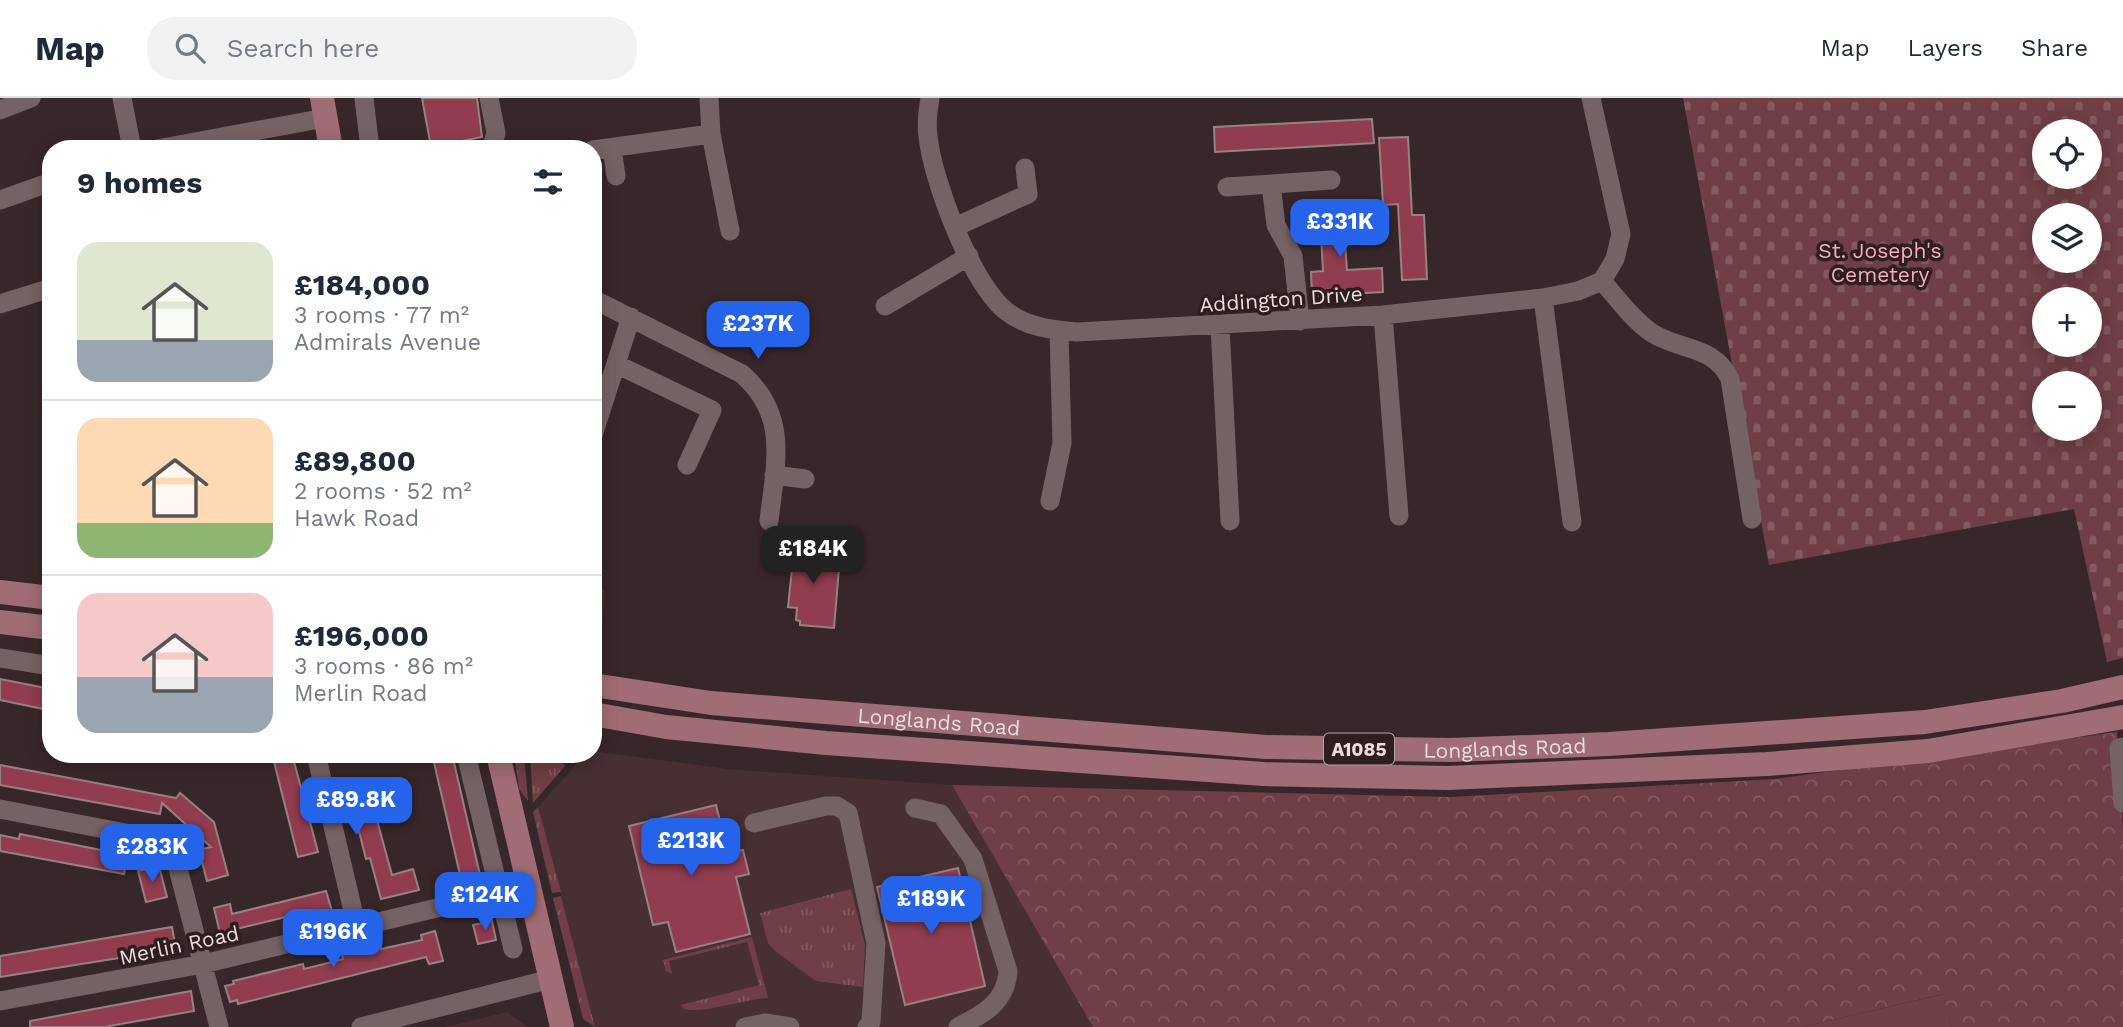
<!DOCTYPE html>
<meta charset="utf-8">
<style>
:root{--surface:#fff;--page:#f2f2f3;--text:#1f2937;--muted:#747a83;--line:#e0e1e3;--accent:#2563eb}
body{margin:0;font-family:"Work Sans",sans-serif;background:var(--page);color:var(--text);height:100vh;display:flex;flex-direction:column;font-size:26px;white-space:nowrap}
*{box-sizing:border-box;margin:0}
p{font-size:23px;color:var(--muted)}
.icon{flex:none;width:38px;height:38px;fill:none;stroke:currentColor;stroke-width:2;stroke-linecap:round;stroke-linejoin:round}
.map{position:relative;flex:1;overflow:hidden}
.sheet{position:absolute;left:42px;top:42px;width:560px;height:623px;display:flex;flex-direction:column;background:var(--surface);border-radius:28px;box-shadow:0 4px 18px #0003}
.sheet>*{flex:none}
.fabs{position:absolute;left:2032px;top:21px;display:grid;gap:14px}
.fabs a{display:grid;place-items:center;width:70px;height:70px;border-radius:50%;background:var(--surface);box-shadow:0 4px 18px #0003;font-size:35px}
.price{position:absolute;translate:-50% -60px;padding:0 16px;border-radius:14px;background:var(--accent);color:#fff;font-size:23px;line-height:46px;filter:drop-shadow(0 2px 4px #0008)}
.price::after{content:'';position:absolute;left:50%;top:42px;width:21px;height:16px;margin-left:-10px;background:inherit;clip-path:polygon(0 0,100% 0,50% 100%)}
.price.selected{background:#222;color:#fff}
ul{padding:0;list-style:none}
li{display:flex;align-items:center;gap:21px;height:175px;padding:0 35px}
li+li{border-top:2px solid var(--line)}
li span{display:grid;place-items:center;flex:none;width:196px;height:140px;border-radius:21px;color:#555}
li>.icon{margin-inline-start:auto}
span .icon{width:84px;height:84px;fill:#fffc;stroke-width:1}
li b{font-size:30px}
h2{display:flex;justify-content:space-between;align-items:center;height:84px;padding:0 35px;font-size:30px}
header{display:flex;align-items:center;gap:42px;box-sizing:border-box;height:98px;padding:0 35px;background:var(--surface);border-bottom:2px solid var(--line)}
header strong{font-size:33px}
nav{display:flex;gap:38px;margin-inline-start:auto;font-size:24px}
.search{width:490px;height:63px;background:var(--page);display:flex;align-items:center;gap:18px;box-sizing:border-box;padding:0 24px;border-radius:28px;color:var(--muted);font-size:26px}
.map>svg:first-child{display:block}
.built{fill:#472f32}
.grass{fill:url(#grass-tufts)}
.forest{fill:url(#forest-crowns)}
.cemetery{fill:url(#cemetery-stones);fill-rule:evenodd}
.pitch{fill:#6f3e46}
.building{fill:#913d4f;stroke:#968184;stroke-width:2}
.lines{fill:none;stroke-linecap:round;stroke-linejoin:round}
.minor{stroke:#756265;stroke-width:19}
.major{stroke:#a06c75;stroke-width:24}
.labels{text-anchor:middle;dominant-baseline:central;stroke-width:7;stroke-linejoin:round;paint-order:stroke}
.shield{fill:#2e1e20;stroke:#b2a4a6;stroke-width:2}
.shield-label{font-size:19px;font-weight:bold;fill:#eadedf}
.park-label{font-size:21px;fill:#f6adb8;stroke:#2e1e20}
.street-label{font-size:21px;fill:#eadedf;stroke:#2e1e20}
</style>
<header>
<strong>Map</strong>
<div class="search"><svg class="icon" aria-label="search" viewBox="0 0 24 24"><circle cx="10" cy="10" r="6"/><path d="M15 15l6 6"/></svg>Search here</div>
<nav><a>Map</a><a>Layers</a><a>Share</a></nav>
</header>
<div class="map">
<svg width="2123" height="929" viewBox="0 0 2123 929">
<defs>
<pattern id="grass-tufts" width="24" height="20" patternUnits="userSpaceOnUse" patternTransform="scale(1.75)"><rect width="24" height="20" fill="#6f3e46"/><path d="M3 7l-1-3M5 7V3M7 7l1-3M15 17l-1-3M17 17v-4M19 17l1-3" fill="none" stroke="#845960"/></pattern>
<pattern id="forest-crowns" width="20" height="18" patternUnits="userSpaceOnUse" patternTransform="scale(1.75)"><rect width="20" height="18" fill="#6f3e46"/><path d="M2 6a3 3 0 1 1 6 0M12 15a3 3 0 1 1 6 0" fill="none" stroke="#845960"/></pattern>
<pattern id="cemetery-stones" width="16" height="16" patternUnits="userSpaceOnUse" patternTransform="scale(1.75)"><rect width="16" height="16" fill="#6f3e46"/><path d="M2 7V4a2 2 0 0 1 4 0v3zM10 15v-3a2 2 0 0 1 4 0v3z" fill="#845960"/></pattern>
</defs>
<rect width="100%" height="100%" fill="#38272a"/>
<path class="built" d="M593,482L605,493L599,570L593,569Z
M593,653L727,671L952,687L1093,929H595L538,709L585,656H593Z
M507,914L528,929H446Z"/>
<path class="grass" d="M514,656H524L528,703L519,691Z
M530,656H557L565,668L533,705Z
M538,709L561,794L552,795L533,714Z
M851,791L865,847L863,889L816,883L775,853L768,845L760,815Z
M561,798L595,929L583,921L553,800Z
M752,839L768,900C749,900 695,918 683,910L681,907L759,887L747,844L669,863L672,876L666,873L663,862Z"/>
<path class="forest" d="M2117,634L2123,733V929H1951L1943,896L1802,929H1093L952,687L1451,699L1775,681Z"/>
<path class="cemetery" d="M1683,0H2123V560L2107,564L2074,411L1769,467ZM2044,33H2090V79H2044ZM2044,117H2090V163H2044ZM2044,201H2090V247H2044ZM2044,285H2090V331H2044Z"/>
<path class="pitch" d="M1944,896L1951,929H1802Z"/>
<path class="building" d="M422,0H477L482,39L431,49Z
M1372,21L1374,45L1215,54L1214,29Z
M1408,39L1412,117H1424L1427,181L1402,182L1398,106L1383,107L1379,40Z
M1342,102L1347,172L1382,170L1383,194L1312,198L1311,174L1323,173L1319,103Z
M795,442L815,444V454L829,455L828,468L839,470L834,530L800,527V523L796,522L797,510L788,509Z
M0,581L51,591L48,612L0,602Z
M272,656H292L318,754L298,759Z
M432,656H452L480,777L461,781Z
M0,667L176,700L180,695L214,724L228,777L207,783L199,752L211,749L162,705L160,716L0,687Z
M366,682L392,777L413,771L419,792L381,801L370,760L366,761L347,686Z
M716,707L728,756L743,752L749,776L736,779L750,836L676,854L668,824L653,827L629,728Z
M20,736L137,759V766H126L124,776L0,753V737L19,741Z
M159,768L167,799L146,804L138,773Z
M958,770L985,888L905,907L877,789Z
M326,793L332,813L316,817L315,812L236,831L237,836L221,840L214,810L230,806L232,816Z
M492,823L496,842L478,846L473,827Z
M172,829L176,851L0,879V858Z
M435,833L443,863L429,866L426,859L238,906L237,902L230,904L225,888L234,886L233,883L303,866L304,871L324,866L343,861L342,857L380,847L381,851L422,842L421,837Z
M191,893L194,913L104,929H30V923Z"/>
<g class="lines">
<path class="minor" d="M122,0L132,51
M364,0L370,51
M489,0L496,35L491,51
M709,0L711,36L730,133
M930,0C928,12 926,25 928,38C932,81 971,185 1006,213C1026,229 1052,232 1077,234L1383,217L1543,200L1578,193L1602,183L1615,161L1621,136L1591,0
M0,12L31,0
M612,50L616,78
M157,51L325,20
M593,52L711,36
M1271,87L1276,127L1293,158L1300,223
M1227,89L1331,82
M0,102L51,84
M955,129L1028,96L1025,70
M1602,183C1617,200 1633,222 1652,235C1680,253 1714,247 1730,281L1752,421
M1543,200L1572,424
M593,201L742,276C790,318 775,367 769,423
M0,206L51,190
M885,208L969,158
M1383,217L1399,418
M1220,228L1230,423
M616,266L712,312L687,367
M593,337L631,219
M774,377L805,381
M1050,403L1062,345L1059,233
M0,560L51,568
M2123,649L2119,650L2123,705
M316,656L357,830
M466,656L513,851
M915,710L941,716L973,761L1008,873C1006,904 984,916 958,929
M0,711L157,741L173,751L219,929
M754,725L826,708H837L848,715L876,845L871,924L867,929
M0,903L203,866L529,788
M361,929L551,881
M745,929L765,925L790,929"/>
<g class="major">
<path d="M322,0L331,51"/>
<path d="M0,494L51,500"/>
<path d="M0,524L51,530"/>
<path id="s1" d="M593,587L711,605L1266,649L1450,652L1609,646L1925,624L2062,603L2123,589"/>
<path d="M593,616L666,629L826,645L1264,676L1448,680L1767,666L1928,653L2123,619"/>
<path d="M498,656L562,929"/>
</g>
</g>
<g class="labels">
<rect class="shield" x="1324" y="635.5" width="70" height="31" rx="5"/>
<g class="shield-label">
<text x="1359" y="651">A1085</text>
</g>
<g class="park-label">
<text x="1880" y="152">St. Joseph's<tspan x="1880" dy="24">Cemetery</tspan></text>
</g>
<g class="street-label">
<text transform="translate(1281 201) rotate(-4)">Addington Drive</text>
<text stroke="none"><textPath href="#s1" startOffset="348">Longlands Road</textPath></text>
<text stroke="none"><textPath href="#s1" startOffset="915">Longlands Road</textPath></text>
<text transform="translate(179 847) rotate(-12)">Merlin Road</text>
</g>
</g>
</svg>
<div class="fabs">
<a><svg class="icon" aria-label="locate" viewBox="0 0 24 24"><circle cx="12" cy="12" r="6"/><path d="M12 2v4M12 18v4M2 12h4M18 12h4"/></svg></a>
<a><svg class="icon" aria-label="layers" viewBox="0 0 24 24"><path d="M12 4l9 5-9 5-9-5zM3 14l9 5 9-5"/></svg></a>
<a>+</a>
<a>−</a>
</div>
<b class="price" style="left:1340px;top:161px">£331K</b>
<b class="price" style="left:758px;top:263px">£237K</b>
<b class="price selected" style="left:813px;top:488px">£184K</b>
<b class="price" style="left:356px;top:739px">£89.8K</b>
<b class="price" style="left:691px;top:780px">£213K</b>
<b class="price" style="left:152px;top:786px">£283K</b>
<b class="price" style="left:485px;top:834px">£124K</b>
<b class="price" style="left:931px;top:838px">£189K</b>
<b class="price" style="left:333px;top:871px">£196K</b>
<section class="sheet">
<h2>9 homes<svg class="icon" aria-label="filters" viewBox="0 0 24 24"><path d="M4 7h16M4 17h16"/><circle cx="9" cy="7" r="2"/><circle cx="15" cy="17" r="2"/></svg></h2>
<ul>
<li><span style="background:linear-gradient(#dfe7d0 70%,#9aa5b1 0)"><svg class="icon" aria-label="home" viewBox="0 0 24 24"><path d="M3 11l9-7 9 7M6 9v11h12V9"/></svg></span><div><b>£184,000</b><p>3 rooms · 77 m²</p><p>Admirals Avenue</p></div></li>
<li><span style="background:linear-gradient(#ffd9b3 75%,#8fb573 0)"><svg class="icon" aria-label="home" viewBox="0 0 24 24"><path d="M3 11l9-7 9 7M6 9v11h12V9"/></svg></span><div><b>£89,800</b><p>2 rooms · 52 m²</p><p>Hawk Road</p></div></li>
<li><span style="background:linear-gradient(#f6c9c9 60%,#9aa5b1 0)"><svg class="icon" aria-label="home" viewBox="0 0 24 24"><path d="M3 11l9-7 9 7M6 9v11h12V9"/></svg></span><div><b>£196,000</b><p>3 rooms · 86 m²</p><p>Merlin Road</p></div></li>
</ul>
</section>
</div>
